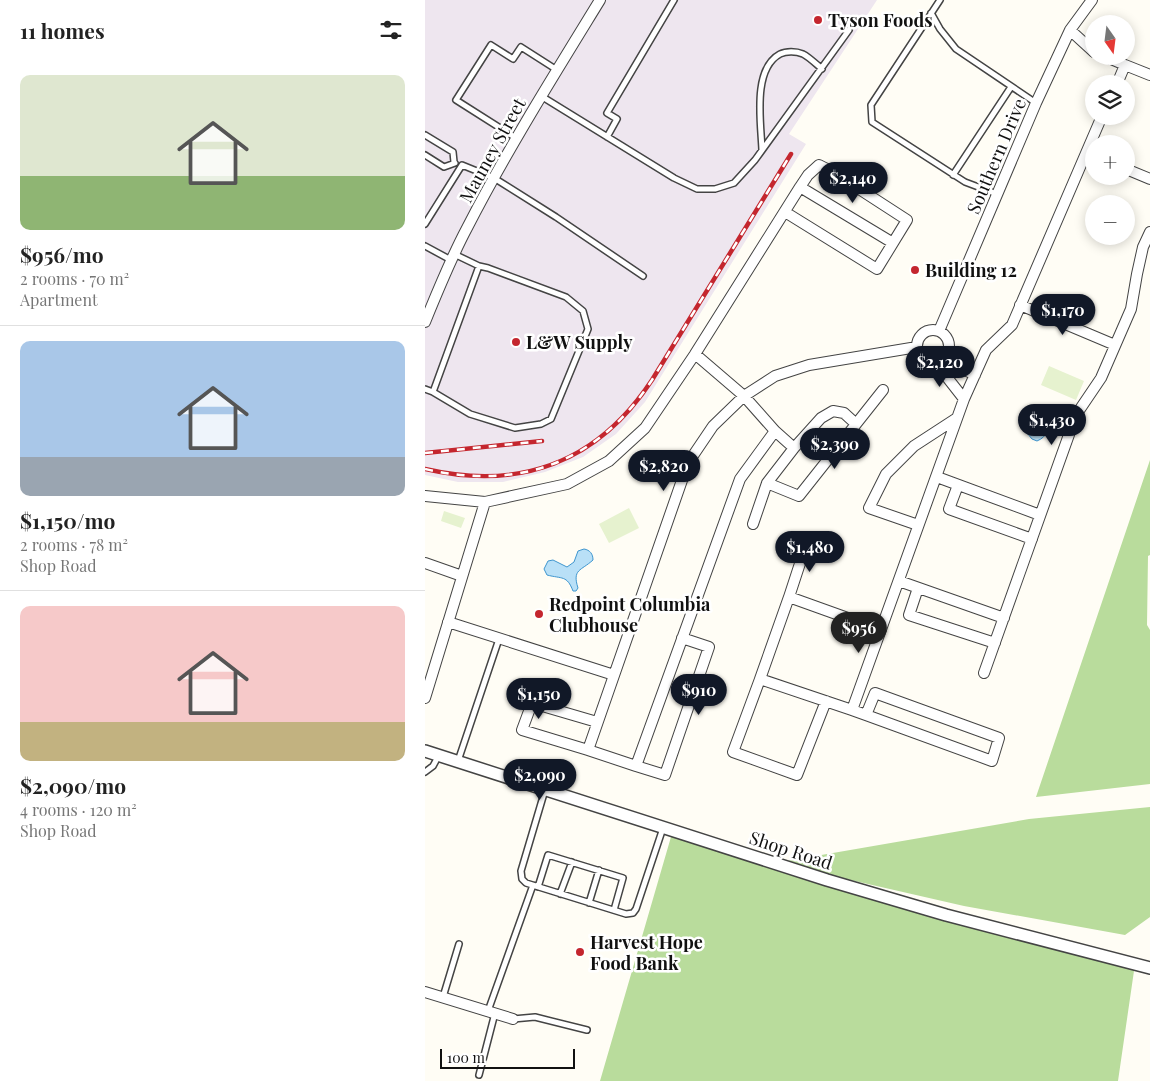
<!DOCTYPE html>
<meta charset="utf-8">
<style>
:root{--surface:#fff;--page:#f2f2f2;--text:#222;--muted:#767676;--line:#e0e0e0;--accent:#111827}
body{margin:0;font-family:"Playfair Display",serif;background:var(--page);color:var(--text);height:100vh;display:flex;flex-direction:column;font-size:19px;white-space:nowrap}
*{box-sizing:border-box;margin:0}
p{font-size:16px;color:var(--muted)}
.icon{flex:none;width:28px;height:28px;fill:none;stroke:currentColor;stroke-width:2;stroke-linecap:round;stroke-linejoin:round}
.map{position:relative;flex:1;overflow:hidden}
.panel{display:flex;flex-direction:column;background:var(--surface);width:425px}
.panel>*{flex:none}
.needle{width:32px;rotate:166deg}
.buttons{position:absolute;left:660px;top:15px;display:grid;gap:10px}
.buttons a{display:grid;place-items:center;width:50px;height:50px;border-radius:50%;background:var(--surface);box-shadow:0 2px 12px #0003;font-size:25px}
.scale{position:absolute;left:15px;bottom:12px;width:135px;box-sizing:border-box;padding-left:5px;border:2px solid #111;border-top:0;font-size:14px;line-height:18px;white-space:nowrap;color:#111;-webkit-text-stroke:4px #fff;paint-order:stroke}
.price{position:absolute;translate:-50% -42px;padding:0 11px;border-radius:18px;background:var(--accent);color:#fff;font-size:16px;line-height:32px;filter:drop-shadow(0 1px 2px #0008)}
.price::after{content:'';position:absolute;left:50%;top:30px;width:15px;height:11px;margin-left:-8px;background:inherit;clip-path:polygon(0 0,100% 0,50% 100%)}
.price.active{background:#222;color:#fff}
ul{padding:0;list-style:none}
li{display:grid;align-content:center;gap:10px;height:265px;padding:0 20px}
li+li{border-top:1px solid var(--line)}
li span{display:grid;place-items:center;height:155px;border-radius:10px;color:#555}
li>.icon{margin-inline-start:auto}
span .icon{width:90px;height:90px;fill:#fffc;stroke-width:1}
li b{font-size:21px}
h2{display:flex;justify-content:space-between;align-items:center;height:60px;padding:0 20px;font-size:21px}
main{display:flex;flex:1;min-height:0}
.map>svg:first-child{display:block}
.industrial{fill:#eee6ef}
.forest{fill:#b9dc9c}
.pitch{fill:#e6f2cf}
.water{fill:#b9e0f7;stroke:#3f96cf}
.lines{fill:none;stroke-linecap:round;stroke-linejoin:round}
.service-casing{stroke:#444;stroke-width:8}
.minor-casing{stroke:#444;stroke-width:12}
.tertiary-casing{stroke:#444;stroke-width:14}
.service{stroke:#fff;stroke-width:5}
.minor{stroke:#fff;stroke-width:10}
.tertiary{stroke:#fff;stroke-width:11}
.rail-casing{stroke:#c4262e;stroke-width:4.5}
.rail{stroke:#fff;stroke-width:2.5;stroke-dasharray:8;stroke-linecap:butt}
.poi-dot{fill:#c4262e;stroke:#fff;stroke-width:2}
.labels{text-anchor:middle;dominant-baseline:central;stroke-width:5;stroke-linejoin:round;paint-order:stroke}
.poi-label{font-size:18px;font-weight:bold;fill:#111;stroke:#fff;text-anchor:start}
.street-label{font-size:18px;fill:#111;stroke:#fff}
</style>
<main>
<section class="panel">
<h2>11 homes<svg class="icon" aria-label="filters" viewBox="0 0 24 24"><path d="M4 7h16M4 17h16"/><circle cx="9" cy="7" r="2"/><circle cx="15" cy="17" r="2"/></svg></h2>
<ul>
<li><span style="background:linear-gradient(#dfe7d0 65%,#8fb573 0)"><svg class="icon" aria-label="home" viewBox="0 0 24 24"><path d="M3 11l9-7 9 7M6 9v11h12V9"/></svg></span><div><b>$956/mo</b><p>2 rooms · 70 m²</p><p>Apartment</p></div></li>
<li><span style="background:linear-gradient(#a9c7e8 75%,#9aa5b1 0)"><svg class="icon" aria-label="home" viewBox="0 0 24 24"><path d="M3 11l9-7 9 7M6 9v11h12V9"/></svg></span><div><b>$1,150/mo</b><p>2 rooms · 78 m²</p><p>Shop Road</p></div></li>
<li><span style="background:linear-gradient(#f6c9c9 75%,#c2b280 0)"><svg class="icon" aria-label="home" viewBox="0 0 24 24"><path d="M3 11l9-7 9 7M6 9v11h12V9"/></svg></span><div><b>$2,090/mo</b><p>4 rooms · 120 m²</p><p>Shop Road</p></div></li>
</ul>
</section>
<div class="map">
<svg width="725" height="1081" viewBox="0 0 725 1081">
<rect width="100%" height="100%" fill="#fffdf5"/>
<path class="industrial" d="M0,0H452L364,134L381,144L220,402L191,434L158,457L120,472L78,482H33L0,475Z"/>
<path class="forest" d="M725,460V555L723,556L722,625L725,630V784L611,797Z
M725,807V917L700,935L539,906L360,865L710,964L693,1081H175L248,830L350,863L604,819Z"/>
<path class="pitch" d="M624,366L659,381L651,400L616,385Z
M204,508L214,528L184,543L174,524Z
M19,511L40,518L36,528L16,521Z"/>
<path class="water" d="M622,413L628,417C626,427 622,437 612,441L607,439L602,433L606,427L609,431H612V425L616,422L619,423L620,421L619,414Z
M159,549C165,550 168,554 168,560C156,571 147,569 153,588L151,591H148C142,575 137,579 122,575L119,569L123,561L128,560L142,567L149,562L153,551Z"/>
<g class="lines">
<defs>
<path id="service" d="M515,0L446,105L447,122L540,182L572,194
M506,13L515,29L531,49L611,103
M116,96L249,178L272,189H290L309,183L330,160L424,30
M0,135L28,152L29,162
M182,137L192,119L182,113L249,0
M91,138L31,100L66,45L88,59L96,47L132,70
M337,150C336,123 327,69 355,54C361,51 371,51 378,54C384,57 391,64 397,69
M0,155L19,167L30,163
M528,175L586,87
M0,224L37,165L69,178L131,217L218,276
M0,246L26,260
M0,389L8,392L45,414L90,428L116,424L126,419L163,329L158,311L141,297L63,268L54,266L29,254
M8,392L54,266
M33,761L74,639
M0,772L8,766L14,755
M120,790L96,871L97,879L101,883L201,914L208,913L211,909L238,828
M113,887L123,855L198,878L189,910
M135,894L147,862
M164,903L174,870
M18,997L34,944
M63,1011L108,885
M88,1019L110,1017L162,1030
M54,1075L70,1013"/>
<path id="minor" d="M645,30L669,52
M679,56L700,65L692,84
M700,65L725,75
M701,169L725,179
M375,187L468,243
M595,305L690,345
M0,322C13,290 26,258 42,228C82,150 129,75 175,0
M492 346a16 16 0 1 1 32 0a16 16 0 1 1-32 0Z
M514,331L611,103L645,30L667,0
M270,354L375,187L383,175L394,165L408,172L482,220L452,269L360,212
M520,357L532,366L550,375
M510,362L539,399
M369,448L396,418L408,411L419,413L431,424
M512,477L615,515
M342,483L374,496L458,390
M533,485L524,509L607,539
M0,496L60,502
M328,524L342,483L369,448L350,431
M493,525L444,508L461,474L489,446L532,418
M0,563L37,576
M474,581L579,618
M493,588L484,615L570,643
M364,597L382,542
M23,622L189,675
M456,630L364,597L335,679L427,710L539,399L561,350L587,325L677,116
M559,673L651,415L676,378L706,309L712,274L718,247L725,232
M335,679L308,752L372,775L401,701
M0,698L60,502L142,484L184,461L220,428L270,354L319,396L350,431L315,479L211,766L163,750L263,463L288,426L319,396L350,376L384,365L492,347
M427,710L441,715L567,761L574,738L450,693L441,715
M163,750L97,730L107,703L172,722
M211,766L240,775L284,647L257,638
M0,992L88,1019"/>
<path id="tertiary" d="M0,751L402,880L521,915L725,968"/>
</defs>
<use href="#service" class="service-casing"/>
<use href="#minor" class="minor-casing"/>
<use href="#tertiary" class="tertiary-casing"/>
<use href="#service" class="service"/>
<use href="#minor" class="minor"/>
<use href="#tertiary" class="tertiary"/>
<defs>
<path id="rail" d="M0,453L117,441
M0,469C96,491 173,462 227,380L366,154"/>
</defs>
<use href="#rail" class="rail-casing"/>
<use href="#rail" class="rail"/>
</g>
<g class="poi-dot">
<circle cx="393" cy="20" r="5"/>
<circle cx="490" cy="270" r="5"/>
<circle cx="91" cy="342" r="5"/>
<circle cx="114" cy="614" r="5"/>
<circle cx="155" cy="952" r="5"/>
</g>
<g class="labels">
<g class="poi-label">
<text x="403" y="20">Tyson Foods</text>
<text x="500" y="270">Building 12</text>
<text x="101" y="342">L&amp;W Supply</text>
<text x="124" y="604">Redpoint Columbia<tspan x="124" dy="21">Clubhouse</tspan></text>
<text x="165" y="942">Harvest Hope<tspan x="165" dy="21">Food Bank</tspan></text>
</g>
<g class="street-label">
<text transform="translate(67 150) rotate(-61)">Mauney Street</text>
<text transform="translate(571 156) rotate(-67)">Southern Drive</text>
<text transform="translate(366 850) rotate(18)">Shop Road</text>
</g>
</g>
</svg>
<div class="buttons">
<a><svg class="needle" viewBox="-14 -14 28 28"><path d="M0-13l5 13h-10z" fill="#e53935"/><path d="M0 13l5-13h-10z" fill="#767676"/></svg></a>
<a><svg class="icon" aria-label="layers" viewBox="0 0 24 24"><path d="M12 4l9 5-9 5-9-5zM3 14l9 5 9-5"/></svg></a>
<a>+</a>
<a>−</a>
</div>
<div class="scale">100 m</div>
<b class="price" style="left:428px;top:204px">$2,140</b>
<b class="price" style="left:638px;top:336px">$1,170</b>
<b class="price" style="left:515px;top:388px">$2,120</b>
<b class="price" style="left:627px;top:446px">$1,430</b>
<b class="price" style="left:410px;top:470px">$2,390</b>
<b class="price" style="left:239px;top:492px">$2,820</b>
<b class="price" style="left:385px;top:573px">$1,480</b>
<b class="price active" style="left:434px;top:654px">$956</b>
<b class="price" style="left:274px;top:716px">$910</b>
<b class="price" style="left:114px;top:720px">$1,150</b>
<b class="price" style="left:115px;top:801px">$2,090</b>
</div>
</main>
